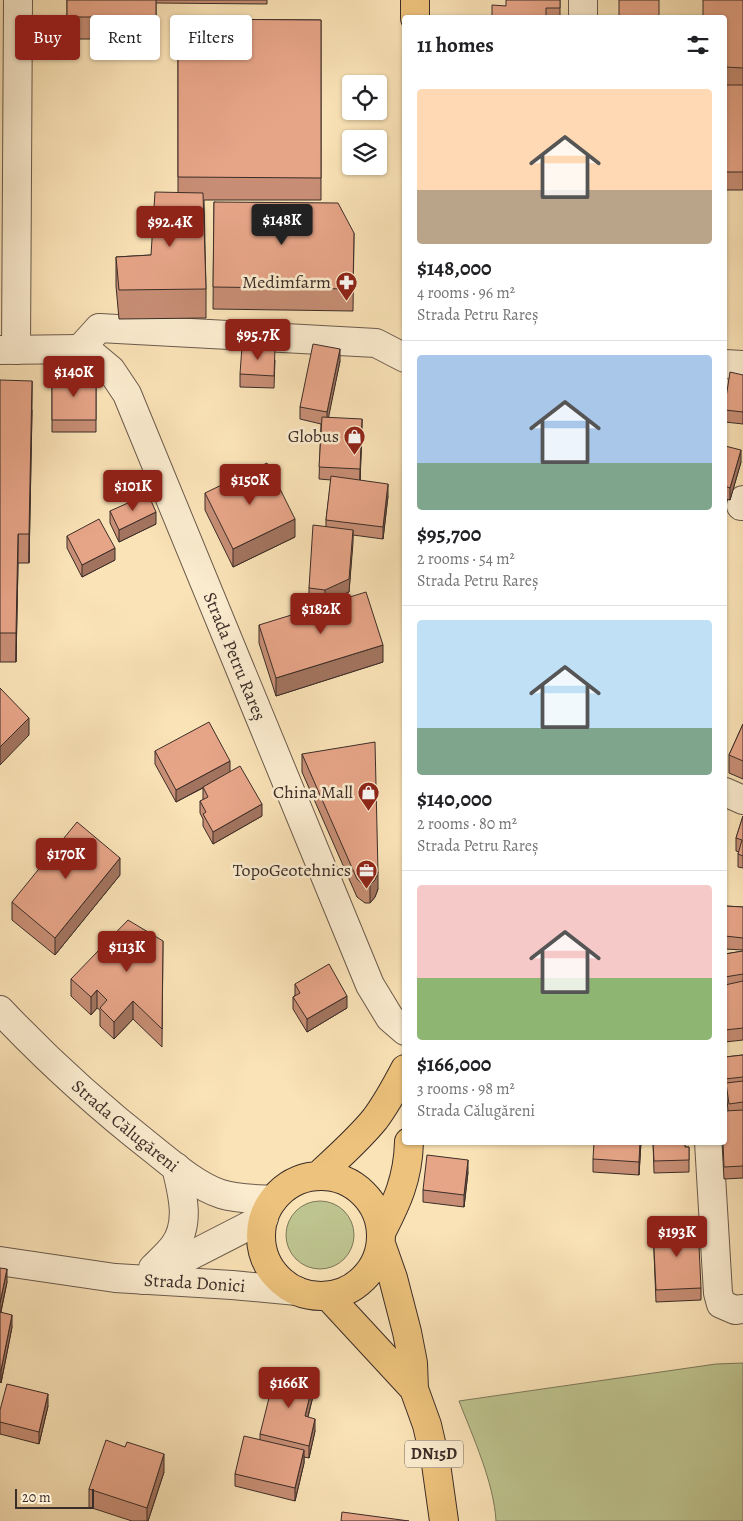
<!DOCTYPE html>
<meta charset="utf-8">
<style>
:root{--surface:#fff;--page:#f2f2f2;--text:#202124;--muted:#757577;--line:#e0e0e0;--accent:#8f2418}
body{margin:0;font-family:Alegreya,serif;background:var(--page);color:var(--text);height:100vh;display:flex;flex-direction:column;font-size:19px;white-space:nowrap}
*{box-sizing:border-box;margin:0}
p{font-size:16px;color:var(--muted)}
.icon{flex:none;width:28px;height:28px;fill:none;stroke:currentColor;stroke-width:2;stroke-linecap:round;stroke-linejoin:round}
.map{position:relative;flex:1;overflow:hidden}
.drawer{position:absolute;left:402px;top:15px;width:325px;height:1130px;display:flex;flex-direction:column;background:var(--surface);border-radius:5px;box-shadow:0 1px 4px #0004}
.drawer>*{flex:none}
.banner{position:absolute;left:15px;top:15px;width:312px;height:45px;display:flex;gap:10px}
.fabs{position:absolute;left:342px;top:75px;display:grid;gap:10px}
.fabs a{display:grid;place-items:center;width:45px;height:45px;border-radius:5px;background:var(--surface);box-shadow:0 1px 4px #0004;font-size:25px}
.scale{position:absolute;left:15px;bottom:12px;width:79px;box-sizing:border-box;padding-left:5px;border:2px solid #3b2d28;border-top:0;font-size:14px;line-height:18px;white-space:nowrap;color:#3b2d28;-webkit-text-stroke:4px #fcedd0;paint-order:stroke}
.price{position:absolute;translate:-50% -42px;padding:0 11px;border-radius:5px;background:var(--accent);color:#fff;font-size:16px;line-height:32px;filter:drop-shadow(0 1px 2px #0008)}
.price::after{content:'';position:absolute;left:50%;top:30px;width:15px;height:11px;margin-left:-8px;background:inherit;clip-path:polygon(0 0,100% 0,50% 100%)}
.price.current{background:#222;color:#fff}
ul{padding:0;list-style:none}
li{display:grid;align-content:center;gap:10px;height:265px;padding:0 15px}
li+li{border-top:1px solid var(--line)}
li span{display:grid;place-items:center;height:155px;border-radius:5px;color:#555}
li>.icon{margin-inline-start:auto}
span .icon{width:90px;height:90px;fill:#fffc;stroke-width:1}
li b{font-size:21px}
h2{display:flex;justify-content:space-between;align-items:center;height:60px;padding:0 15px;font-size:21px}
.pill{padding:0 18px;border-radius:5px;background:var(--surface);box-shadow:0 1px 4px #0004;font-size:18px;line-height:45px}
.pill.current{background:var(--accent);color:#fff}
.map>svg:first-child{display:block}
.green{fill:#bec48f;stroke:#7c785c}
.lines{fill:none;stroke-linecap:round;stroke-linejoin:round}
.minor-casing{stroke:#6b5a4c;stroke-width:30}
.major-casing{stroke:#3b2d28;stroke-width:30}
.minor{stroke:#fcedd0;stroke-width:28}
.major{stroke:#edc27c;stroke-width:28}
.wall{fill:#c78e75;stroke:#3b2d28}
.shaded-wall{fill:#a2745f;stroke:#3b2d28}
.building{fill:#e7a588;stroke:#3b2d28}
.labels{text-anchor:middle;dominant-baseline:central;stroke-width:5;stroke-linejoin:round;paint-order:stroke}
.shield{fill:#fcedd0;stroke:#75675a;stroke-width:1}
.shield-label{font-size:16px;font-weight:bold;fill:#3b2d28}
.poi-label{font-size:18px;fill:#3b2d28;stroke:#fcedd0;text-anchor:end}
.street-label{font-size:18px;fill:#3b2d28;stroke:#fcedd0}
</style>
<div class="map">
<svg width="743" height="1521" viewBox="0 0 743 1521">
<rect width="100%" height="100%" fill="#fae3b7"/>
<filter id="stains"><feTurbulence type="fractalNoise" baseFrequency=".004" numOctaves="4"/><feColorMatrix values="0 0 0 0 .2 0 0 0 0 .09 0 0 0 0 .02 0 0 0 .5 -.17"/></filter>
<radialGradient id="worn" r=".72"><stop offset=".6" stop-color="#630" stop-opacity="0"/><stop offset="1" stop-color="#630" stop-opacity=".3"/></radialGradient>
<path class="green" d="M286 1235a34 34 0 1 1 68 0a34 34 0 1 1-68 0Z
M743,1363V1521H496C494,1483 473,1437 459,1401L716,1364Z"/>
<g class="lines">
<defs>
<g id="minor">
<path d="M583,18V0"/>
<path d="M80,349L99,328L376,343L405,358"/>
<path id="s1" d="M0,350L80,349L93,355L111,370L127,394L370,985L390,1018L405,1031"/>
<path d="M16,350L18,0"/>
<path d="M725,364L743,365"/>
<path d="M741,506L743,500"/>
<path d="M725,792L743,800"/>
<path id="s2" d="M0,1010C48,1061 99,1107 154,1150C174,1166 197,1186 221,1194C238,1199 255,1199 273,1200"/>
<path d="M709,1142L718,1293L721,1304L735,1310L743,1309"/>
<path id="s3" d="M0,1261L115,1278L232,1285L297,1291"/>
<path d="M153,1268C160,1261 168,1254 174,1246C191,1223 182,1192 176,1167"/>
<path d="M143,1280L264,1218"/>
</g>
<path id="major" d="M415,0V18
M318,1176C337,1158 358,1140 375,1119C387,1103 396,1086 405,1069
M261 1236a60 60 0 1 1 120 0a60 60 0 1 1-120 0Z
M381,1233C397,1202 408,1179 409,1142
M381,1244L393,1278L407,1332L413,1363L414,1389L427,1425L436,1464L444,1521
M328,1296L414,1389"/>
</defs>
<use href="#minor" class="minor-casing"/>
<use href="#major" class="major-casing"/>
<use href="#minor" class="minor"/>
<use href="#major" class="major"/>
</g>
<path class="wall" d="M67,0H267V4L156,3V39H67Z
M560,0V18H492L506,6Z
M743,0V190H725V18Z
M178,19L321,20V200H204L206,289V318L119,319L116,286V257L151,255L178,192Z
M214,202L354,233L353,311L213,309Z
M275,360L274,388L240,387V374Z
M340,361L328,417L362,431L360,480L388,496L383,539L353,535L349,592L325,602L309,600V588L326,527V520L331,480L319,479L321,424L300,419V407Z
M743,375V424L725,422V404Z
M52,376L96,377V432H52Z
M0,380L32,410L29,563H18L16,662H0Z
M725,446L741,462L730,500L725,499Z
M205,493L295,537L233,567L205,510Z
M110,511L156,524L119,542L110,523Z
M67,536L115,560L82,577L67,548Z
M259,625L383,662L276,696L259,643Z
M743,724V779L729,773V755Z
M155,751L230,772L262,816L213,844L203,826V819L200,813V801L203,800V788L176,802L155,764Z
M302,754L378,889L375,897L370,903H365L357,897L302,772Z
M743,816V868L738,867V854L739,852L736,851V838Z
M120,875L55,955L12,920V902Z
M725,906L743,907V950L725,949Z
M163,941L162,1047L133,1019L114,1039L100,1026V1010L97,1008L91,1015L71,996V979Z
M743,951V1040L725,1042V954Z
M295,984L347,1008L307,1032L293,1009V997L295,995Z
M743,1055V1178L724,1179L722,1142H725L728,1110L726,1091H725V1057Z
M641,1142L639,1175L593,1172V1159Z
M653,1142H685V1147H689V1172L654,1173Z
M468,1172L464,1207L423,1202V1190Z
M653,1228L701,1288V1300L656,1302Z
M0,1268L7,1282L1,1312L12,1327L1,1383L0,1382Z
M314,1392L308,1417L315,1431L309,1458L304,1457V1463L295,1501L235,1486V1474L260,1440V1434Z
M48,1406L39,1444L0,1434V1410Z
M125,1447L164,1472L148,1521H132L89,1507V1489Z"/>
<path class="shaded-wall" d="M340,349V361L327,425V412Z
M32,381V410L29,563V534Z
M362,419V431L360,481V469Z
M741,450V462L730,500V488Z
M388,484V496L383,539V527Z
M156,512V524L119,542V530Z
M295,519V537L233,567V549Z
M353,530V543L349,592L325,602V590Z
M18,534V563L16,662V633Z
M115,548V560L82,577V565Z
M383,645V662L276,696V678Z
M29,718V735L0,765V747Z
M230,761V773L176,802V790Z
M262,804V816L213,844V832Z
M120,858V875L55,955V938Z
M378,872V889L375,897L370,903V885Z
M97,990V1008L91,1015V997Z
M347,996V1008L307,1032V1019Z
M133,1001V1019L114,1039V1022Z
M640,1142H641L639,1175V1162Z
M468,1160V1172L464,1207V1195Z
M7,1269V1282L0,1315V1303Z
M12,1315V1327L1,1383V1370Z
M314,1379V1392L305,1428V1416Z
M48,1394V1406L39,1444V1432Z
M315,1419V1431L309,1458V1446Z
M304,1450V1463L295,1501V1488Z
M164,1454V1472L148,1521H147V1508Z"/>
<path class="building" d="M67,0H156V17H67Z
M506,0H560V8H546V18H492V5L506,6Z
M619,0H659V18H619Z
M703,0H743V68L725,67V18H703Z
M178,19L321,20V178L178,177Z
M725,85H743V172H725Z
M155,192L203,193L206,289L119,290L116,257L151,255Z
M214,202L338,203L354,233L353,289L213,287Z
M313,344L340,349L327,412L300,407Z
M242,346L275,348L274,376L240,374Z
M730,372L743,375V412L725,410V404Z
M52,376L96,377V420H52Z
M0,380L32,381L29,534H18L16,633H0Z
M322,417L362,419L360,469L319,467Z
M725,446L741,450L730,488L725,486Z
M267,463L295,519L233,549L205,493Z
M331,476L388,484L383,527L326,520Z
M148,494L156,512L119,530L110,511Z
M99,519L115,548L82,565L67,536Z
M313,525L353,530L349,579L325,590L309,588Z
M366,592L383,645L276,678L259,625Z
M0,688L29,718L0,747Z
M209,722L230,761L176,790L155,751Z
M743,724V761L729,755Z
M375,742L378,872L375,880L370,885L365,886L357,879L302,754Z
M240,766L262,804L213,832L203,814L206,812L200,801L208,797L203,787Z
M743,816V856L738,854L742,840L736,838Z
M77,822L120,858L55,938L12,902Z
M725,906L743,907V938L725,936Z
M128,920L163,941L162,1029L133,1001L114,1022L100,1008L107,1000L97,990L91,997L71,979Z
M743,951V974L725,977V954Z
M329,964L347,996L307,1019L293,997L300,993L295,984Z
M743,981V1028L725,1030V985Z
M743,1055V1077L725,1079V1057Z
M743,1081V1102L729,1104L726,1083Z
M743,1110V1166L724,1167L723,1142H725V1111Z
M594,1142H640L639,1162L593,1159Z
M653,1142H685V1147H689V1160L654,1161Z
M427,1155L468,1160L464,1195L423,1190Z
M698,1225L701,1288L656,1290L653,1228Z
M0,1268L7,1269L0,1303Z
M0,1312L12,1315L1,1370H0Z
M276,1370L314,1379L305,1416L315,1419L309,1446L260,1434Z
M7,1384L48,1394L39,1432L0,1422V1410Z
M244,1436L304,1450L295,1488L235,1474Z
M106,1440L125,1447L127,1442L164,1454L147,1508L89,1489Z
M342,1512L409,1521H341Z"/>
<defs>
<symbol id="pharmacy-pin" viewBox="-11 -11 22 30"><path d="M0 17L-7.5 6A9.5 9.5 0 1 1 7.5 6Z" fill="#8f2418" stroke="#fcedd0"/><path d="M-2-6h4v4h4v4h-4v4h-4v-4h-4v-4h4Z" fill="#fff"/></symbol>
<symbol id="shop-pin" viewBox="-11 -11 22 30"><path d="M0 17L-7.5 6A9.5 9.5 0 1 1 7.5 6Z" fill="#8f2418" stroke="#fcedd0"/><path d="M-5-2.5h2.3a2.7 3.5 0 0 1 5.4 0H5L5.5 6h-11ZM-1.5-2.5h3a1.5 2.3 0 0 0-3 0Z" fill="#fff"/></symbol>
<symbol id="office-pin" viewBox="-11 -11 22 30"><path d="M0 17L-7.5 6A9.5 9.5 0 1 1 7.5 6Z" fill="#8f2418" stroke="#fcedd0"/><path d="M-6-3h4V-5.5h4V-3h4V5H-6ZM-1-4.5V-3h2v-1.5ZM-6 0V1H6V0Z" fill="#fff"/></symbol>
</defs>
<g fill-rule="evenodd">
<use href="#pharmacy-pin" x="334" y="270" width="25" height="34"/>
<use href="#shop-pin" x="342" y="424" width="25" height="34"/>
<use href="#shop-pin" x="356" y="780" width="25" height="34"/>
<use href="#office-pin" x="354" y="858" width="25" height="34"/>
</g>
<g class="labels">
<rect class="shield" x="405" y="1440.5" width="58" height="27" rx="4"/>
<g class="shield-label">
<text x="434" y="1454">DN15D</text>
</g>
<g class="poi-label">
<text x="331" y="282">Medimfarm</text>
<text x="339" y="436">Globus</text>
<text x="353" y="792">China Mall</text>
<text x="351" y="870">TopoGeotehnics</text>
</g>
<g class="street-label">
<text stroke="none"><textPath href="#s1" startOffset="430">Strada Petru Rareș</textPath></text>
<text stroke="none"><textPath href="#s2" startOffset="171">Strada Călugăreni</textPath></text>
<text stroke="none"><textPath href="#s3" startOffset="196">Strada Donici</textPath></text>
</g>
</g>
<rect width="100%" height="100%" filter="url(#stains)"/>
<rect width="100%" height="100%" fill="url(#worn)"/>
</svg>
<div class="fabs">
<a><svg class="icon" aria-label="locate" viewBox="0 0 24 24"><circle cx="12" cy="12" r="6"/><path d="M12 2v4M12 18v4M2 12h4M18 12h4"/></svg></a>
<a><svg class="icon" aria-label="layers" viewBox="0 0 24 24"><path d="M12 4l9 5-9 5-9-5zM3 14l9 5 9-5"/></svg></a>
</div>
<div class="scale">20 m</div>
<b class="price current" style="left:282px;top:246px">$148K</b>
<b class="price" style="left:170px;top:248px">$92.4K</b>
<b class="price" style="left:258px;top:361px">$95.7K</b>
<b class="price" style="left:74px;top:398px">$140K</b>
<b class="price" style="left:250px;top:506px">$150K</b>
<b class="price" style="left:133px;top:512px">$101K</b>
<b class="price" style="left:321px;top:635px">$182K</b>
<b class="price" style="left:66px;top:880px">$170K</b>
<b class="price" style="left:127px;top:973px">$113K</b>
<b class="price" style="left:677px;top:1258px">$193K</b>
<b class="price" style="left:289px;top:1409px">$166K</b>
<div class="banner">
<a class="pill current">Buy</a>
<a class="pill">Rent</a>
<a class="pill">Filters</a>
</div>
<section class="drawer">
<h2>11 homes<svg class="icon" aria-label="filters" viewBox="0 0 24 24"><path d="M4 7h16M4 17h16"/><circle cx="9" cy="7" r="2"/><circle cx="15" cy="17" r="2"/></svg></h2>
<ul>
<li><span style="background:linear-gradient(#ffd9b3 65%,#b9a48a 0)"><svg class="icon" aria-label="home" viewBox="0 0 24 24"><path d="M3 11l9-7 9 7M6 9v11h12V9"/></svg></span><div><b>$148,000</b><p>4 rooms · 96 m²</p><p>Strada Petru Rareș</p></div></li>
<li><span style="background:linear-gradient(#a9c7e8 70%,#7fa58c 0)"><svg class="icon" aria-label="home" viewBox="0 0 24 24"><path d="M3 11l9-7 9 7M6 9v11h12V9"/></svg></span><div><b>$95,700</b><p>2 rooms · 54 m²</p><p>Strada Petru Rareș</p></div></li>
<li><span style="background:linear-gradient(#bfe0f5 70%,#7fa58c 0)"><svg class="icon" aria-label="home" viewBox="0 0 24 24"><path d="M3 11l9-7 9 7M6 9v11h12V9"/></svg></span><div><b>$140,000</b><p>2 rooms · 80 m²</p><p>Strada Petru Rareș</p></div></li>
<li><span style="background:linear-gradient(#f6c9c9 60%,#8fb573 0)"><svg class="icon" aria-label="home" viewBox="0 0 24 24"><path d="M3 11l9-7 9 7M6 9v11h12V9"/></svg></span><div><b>$166,000</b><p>3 rooms · 98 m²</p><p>Strada Călugăreni</p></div></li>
</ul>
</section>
</div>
